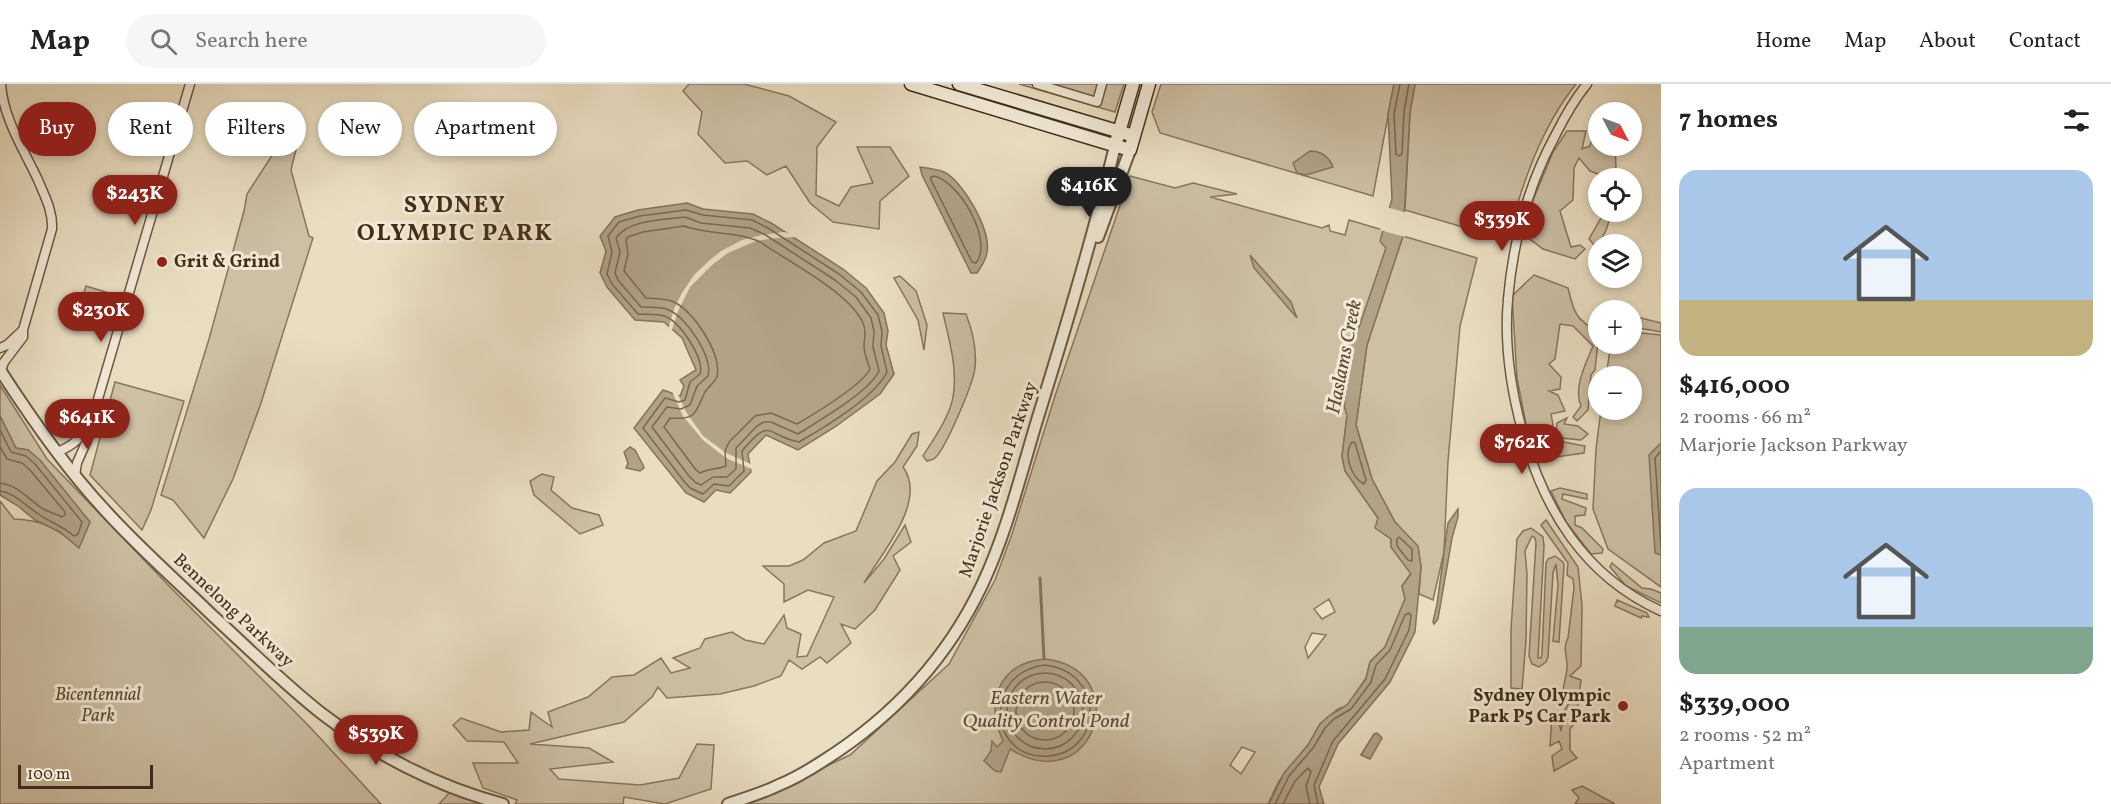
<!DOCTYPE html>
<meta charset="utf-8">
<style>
:root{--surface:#fff;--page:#f6f6f6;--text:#222;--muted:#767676;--line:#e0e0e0;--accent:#8f2418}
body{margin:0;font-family:Vollkorn,serif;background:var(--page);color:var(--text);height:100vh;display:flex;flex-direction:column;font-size:22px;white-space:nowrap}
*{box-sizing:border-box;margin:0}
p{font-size:20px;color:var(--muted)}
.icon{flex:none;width:33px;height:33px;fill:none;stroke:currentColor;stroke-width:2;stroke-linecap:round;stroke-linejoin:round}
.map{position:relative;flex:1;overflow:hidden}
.side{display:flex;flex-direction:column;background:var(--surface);width:450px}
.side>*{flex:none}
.hud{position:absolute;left:18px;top:18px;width:570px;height:54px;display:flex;gap:12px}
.needle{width:39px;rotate:131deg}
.fabs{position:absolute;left:1588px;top:18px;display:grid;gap:12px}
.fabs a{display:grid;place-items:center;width:54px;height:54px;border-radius:50%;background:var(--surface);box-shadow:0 3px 9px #0003;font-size:30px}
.scale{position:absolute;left:18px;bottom:15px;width:135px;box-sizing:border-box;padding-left:6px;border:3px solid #422d17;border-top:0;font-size:16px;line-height:21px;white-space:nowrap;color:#422d17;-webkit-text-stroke:4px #f1ead7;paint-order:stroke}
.price{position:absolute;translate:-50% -51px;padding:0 14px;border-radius:21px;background:var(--accent);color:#fff;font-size:20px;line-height:39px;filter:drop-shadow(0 2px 3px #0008)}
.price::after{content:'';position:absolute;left:50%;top:36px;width:18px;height:14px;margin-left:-9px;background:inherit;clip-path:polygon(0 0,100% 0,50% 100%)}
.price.selected{background:#222;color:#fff}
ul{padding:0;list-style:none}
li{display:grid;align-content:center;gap:12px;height:318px;padding:0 18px}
li span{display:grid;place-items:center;height:186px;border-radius:18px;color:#555}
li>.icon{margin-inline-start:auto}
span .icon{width:108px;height:108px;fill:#fffc;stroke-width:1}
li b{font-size:26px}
h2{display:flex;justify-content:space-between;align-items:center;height:72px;padding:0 18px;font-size:26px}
.tag{padding:0 21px;border-radius:27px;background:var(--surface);box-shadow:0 3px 9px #0003;font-size:21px;line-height:54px}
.tag.selected{background:var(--accent);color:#fff}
header{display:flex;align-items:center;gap:36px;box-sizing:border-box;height:84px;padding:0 30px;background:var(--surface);border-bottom:2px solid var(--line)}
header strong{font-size:28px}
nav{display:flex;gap:33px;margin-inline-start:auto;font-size:21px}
.search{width:420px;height:54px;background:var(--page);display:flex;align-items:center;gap:15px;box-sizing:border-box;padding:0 21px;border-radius:33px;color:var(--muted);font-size:22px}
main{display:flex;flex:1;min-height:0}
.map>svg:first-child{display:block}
.green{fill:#cdc0a5;stroke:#88765e;stroke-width:1.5;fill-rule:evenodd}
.water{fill:#b1a288;stroke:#85735b;stroke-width:1.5}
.pier{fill:#eadec2}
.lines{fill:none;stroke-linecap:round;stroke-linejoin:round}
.shore{stroke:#7a6850;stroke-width:1.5}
.stream{stroke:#85735b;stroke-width:3}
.minor-casing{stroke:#6c5942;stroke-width:11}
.tertiary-casing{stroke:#6c5942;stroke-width:14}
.secondary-casing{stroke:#422d17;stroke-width:15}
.minor{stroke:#f1ead7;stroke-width:8}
.tertiary{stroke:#f1ead7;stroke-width:10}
.secondary{stroke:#f1ead7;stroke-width:12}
.poi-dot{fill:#8f2418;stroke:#f1ead7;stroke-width:2}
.labels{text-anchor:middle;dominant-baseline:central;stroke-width:6;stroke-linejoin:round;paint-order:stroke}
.poi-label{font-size:18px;font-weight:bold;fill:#422d17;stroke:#f1ead7;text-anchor:start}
.street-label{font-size:18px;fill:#422d17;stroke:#f1ead7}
.park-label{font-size:18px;font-style:italic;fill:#5e4a33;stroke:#f1ead7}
.water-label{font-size:20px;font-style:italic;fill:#5e4a33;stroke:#f1ead7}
.district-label{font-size:24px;font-weight:bold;letter-spacing:1.5px;fill:#422d17;stroke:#f1ead7}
</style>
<header>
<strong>Map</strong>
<div class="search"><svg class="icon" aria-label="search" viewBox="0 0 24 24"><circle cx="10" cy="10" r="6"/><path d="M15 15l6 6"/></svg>Search here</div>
<nav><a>Home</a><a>Map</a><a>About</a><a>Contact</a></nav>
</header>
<main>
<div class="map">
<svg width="1661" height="720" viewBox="0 0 1661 720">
<rect width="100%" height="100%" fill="#eadec2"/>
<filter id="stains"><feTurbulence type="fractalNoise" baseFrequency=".00333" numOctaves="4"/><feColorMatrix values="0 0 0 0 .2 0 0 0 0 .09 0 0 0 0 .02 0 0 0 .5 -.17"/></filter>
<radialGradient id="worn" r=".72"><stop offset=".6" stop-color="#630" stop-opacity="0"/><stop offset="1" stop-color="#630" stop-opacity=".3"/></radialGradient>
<path class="green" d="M689,0H744L789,12L836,38L817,63L816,111L839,122L851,103L873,99L857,63H890L909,92L880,117L879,145L833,138L810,119L786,82L767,91L747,77L725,79L698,50L702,28L683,7Z
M1019,0H1124L1115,28Z
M1161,0H1394L1373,112L1160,49L1152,28Z
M1415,0H1576C1540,45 1522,101 1507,156L1405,126L1410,28Z
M288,47L300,49L291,86L309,152L313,154L260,322L233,395L204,454L173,416L161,411L209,255L244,127L247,110Z
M1567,47H1586L1582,65L1590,62L1594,48H1599V62H1615L1616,83L1610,92L1611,94H1606V93L1590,87L1579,74L1574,84L1573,116L1560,127L1571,163L1580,161L1585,165L1575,175L1543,165L1527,153L1526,133L1553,68Z
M1130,92L1175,104L1193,99L1237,110L1210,113L1322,144L1329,141L1330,147L1345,151L1349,136L1383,146L1386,164L1383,174L1358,247L1352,250L1345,272L1348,286L1344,321L1347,331L1342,373L1345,387L1378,434L1376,444L1391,455V463L1411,489L1402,502L1405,515L1385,563L1370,578L1366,594L1347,622L1338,625L1320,640L1308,661L1279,697L1268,720H746L850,671L949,580L995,496L1012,450L1055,312ZM1329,515L1335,528L1322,535L1314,525ZM1312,549L1326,551L1308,574L1305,563ZM1242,663L1255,668L1241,690L1230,681Z
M1602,128H1610C1609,141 1605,154 1594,161L1589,155L1601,134Z
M1403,152L1477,174L1460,242L1448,377L1444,468L1433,516L1419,510L1421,483L1418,463L1395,438L1372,395L1356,341L1367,261Z
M1534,191L1568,204C1574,230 1576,235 1599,249L1595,286L1591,291L1588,326L1577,337L1573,333L1581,322C1573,304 1586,279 1593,262L1573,242L1560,240L1555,275L1549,280L1561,293L1560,305L1549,307L1558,311L1565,327L1551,330L1553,341L1550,345L1556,347L1557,339L1567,334L1564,340L1578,342L1588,350L1581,356L1560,354L1564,358L1585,362L1584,369L1549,374V365L1531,366L1517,294L1512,212Z
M900,192L916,207L927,241L924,266L918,236L894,194Z
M86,202L112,210L101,245L75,237Z
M943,229L966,230C973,248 977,265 975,284C973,300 946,364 935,374C933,376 930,376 927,377L923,372C933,356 950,332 953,313C958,285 949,256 943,229Z
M1637,233L1661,239V248L1634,243L1633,235Z
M1632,248L1661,251V503L1608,465L1593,425L1596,365L1601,326H1632V292H1606L1611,260H1632Z
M115,298L184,317L151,426L142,446L90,391Z
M0,301L47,375L171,504L308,641L381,720H0V417L14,435C44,436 56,444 79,463L90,438L28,366L16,364L0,332Z
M919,348L917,362L903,383C928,417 881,470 864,499L884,475L905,441L911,458L893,472L900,486L875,526L855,545L841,540L851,559L827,579L820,573L802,585L789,576L781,592L754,602L720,610L667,614L658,603L652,613L624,638L530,660L589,664L613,678L550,685L559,695L640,701L679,694L697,660L714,661L711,705L665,720L624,713L623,720H515L517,716L483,704L473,679H518L504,658L467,657L453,641L461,634L501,648L529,646L531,628L552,643L548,628L588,613L612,593L634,591L661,574L671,589L690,584L673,574L700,564L705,555L732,548L745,556L764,560L784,531L787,544L801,550L797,573L807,572L834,513L808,506L784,518V500L763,482H789L803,476L824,459L856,447L877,397L895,378L912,350Z
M542,390L554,393L551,406L572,424L599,431L603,441L580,450L534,411L530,397Z
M1560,404L1587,410V415L1563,410L1562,415L1586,424L1585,431L1575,432V441L1582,444L1603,465L1602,469L1591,470L1566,438L1551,407Z
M1546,436L1578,483L1582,522L1581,582L1570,592L1581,596L1576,637L1570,645V666L1577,674L1554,687L1552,672L1562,665L1559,657L1550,662L1552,631L1558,634L1561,647L1564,627L1574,611L1566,619C1560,601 1566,600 1567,584C1568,573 1562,564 1568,554L1574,504L1573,495L1567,491L1568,479L1541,441Z
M1531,444L1543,453L1544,462L1538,574H1541L1542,570L1546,479L1548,475L1555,472L1563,478L1564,481L1559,558L1553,557L1558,501L1556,480L1553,489L1548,573L1546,578L1539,583L1532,580L1529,572L1536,459L1535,454L1532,452L1525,467L1527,490L1526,556L1522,605L1511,604V545L1517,455L1523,447Z
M1612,479L1642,504L1651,505L1661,509V519L1626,502L1610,483Z
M1617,516L1647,529L1649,533L1642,532L1641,534L1615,522Z
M1582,702L1615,720H1575L1579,714L1572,706Z
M450,708L487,720H439Z"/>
<path class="water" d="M1394,0H1415L1410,28L1403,152L1367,261L1356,341L1372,395L1395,438L1418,462L1421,483L1415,548L1390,598L1338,660L1319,703L1324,720H1269L1284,689L1308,661L1320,640L1330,631L1347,621L1366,595L1370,578L1385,563L1405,515L1402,502L1411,490L1391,463V455L1375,444L1378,434L1345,387L1342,372L1347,332L1344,321L1348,286L1345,272L1352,250L1358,246L1386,164L1380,157L1392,115L1388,30Z
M1310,67C1321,67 1329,73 1333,83L1306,91L1297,89L1293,79Z
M920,83C927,84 937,85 944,88C963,97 991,146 987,168C986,176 982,182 977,189H971L922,91Z
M687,119L703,125L753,130L771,139L843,185L866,204L884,229L888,247L886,261L894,290L880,310L835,343L798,366L766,351L748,370L751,388L730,409L716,406L704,418L686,409L634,344L663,306L680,312L684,302L680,296L696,286L682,254L664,238L635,236L607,203L600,189L606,167L600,152L615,133L638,126Z
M1250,171L1291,218L1297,234L1254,184Z
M0,332L16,364L28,366L40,376L90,438L79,464L60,448L35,436L18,422L0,411Z
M1661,359V471L1655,469L1649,371Z
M630,363L635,366L643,381L644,384L640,387L626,384L628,379L624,368Z
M1458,425V433L1452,454L1438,535L1434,540L1433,538L1437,520L1448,439Z
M1044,575C1136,584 1095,718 1010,665L1001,688L995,687L984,677L991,667L992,657L997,663L1003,657C985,618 998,580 1044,575Z
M1377,649L1382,654L1370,675L1361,671L1374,650Z"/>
<path class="pier" d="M1386,123L1407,129L1405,153L1380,146Z
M783,148L791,149L798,153L775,154L756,157L728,169L712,181L690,203L678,227L671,249L668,246L674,225L682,209L694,191L711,175L721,167L742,156L762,151Z
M671,305L677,308L686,328L703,352L726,369L753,381L754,386L726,374L703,356L683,332Z"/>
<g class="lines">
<path class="shore" d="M1400,0L1394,30L1396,70L1399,72L1402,70L1404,27L1409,0
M934,92C959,97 994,157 976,179L972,178L931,96V93Z
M686,126L703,131L752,136L768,144L839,190L861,208L878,231L882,247L881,262L887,288C874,314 825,343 799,358C766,352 772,331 742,367L744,387L729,402L714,400L703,410L690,404L683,396L643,344L665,314L679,318L685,316L690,298L700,290C705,275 681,240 667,233C659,229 646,231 638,230L612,200L607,190L612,168L608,152L619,138L640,132Z
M685,133L701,139L750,144L764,150L835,196L856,213L871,234L874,247L873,263L879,287C869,308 820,336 798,350L771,338H764L757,342L736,364V385L727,393H713L701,401L695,398L689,392L652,343L667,323L681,325L690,321L697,302L708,292C713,273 687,234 669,226C661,222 650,224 641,223L618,196L615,189L620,168L616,154C629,135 664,136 685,133Z
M684,142C709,151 737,147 760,158C788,177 850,209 863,239C867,247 864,254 864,262C864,270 868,278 870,285C862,301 814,330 797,340L771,329L755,332L729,358L725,367L726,382C720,385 709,384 700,389L696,386L664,343L670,334C698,336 695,328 705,308C708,303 714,299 717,293C722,270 695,229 674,218C666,214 655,215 646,214L624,187L628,170L626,156L628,153L643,148Z
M0,346L11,368L26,372L35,380L82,438L78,450L74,452C63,442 49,438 37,429C25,421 14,409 0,407
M1352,358L1355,359L1366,396L1364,400C1351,393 1343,370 1352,358Z
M0,363L7,375L22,379L30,386L65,428V431L62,433C56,430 49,428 43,425C29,416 18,401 0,399
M1661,367L1655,374L1661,464
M1399,453L1412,465V477L1408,476L1397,462V455Z
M1044,581C1105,587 1104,666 1050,672C989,678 981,590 1044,581Z
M1007 627a38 38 0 1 1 76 0a38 38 0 1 1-76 0Z
M1016 627a29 29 0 1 1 58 0a29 29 0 1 1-58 0Z
M1275,720L1289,692L1313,664L1325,644L1334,635L1351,625L1371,598L1376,581L1390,566L1405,531L1409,529L1411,532L1409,546L1385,595L1333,657L1314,701L1318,720
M1283,720L1295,697L1308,684L1311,688L1306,702L1310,720"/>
<path class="stream" d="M1040,494L1044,575"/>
<defs>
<path id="minor" d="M1037,0L1097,18L1102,0
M1587,0C1574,16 1565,32 1556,50C1528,101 1513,158 1508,215C1504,259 1511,305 1522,346C1544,426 1584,492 1661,527
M0,264L7,261L23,246
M1,287L4,278L23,253V246L52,145C53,127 45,113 38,96C24,66 3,34 1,0
M57,368C73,362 82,354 89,337
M75,392L77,379L91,347L98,315L190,0"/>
<path id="tertiary" d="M1098,153L1130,66
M0,286C31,334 64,382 103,424C137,462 176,496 213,532C249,565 283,599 321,629C374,670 438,703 503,720
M728,720C745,714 763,709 779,701C794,695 809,686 823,677C891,634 947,575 982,501C1007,448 1021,389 1038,333C1066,243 1093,153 1115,62"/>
<path id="secondary" d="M911,0L1130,66L1149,0
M959,0L1134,52
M1117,55L1133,0"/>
</defs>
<use href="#minor" class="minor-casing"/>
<use href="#tertiary" class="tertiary-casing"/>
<use href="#secondary" class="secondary-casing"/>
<use href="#minor" class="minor"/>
<use href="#tertiary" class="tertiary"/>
<use href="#secondary" class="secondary"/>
</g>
<g class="poi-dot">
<circle cx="162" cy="178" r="6"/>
<circle cx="1623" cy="622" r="6"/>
</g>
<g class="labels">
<g class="poi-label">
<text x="174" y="178">Grit &amp; Grind</text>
<text x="1611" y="612" text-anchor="end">Sydney Olympic<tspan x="1611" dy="21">Park P5 Car Park</tspan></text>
</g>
<g class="street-label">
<text transform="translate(999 396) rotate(-71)">Marjorie Jackson Parkway</text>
<text transform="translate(233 527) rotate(43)">Bennelong Parkway</text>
</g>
<g class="park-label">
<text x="98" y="611">Bicentennial<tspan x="98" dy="21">Park</tspan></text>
</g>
<g class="water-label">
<text transform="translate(1345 273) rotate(-79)">Haslams Creek</text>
<text x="1046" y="615">Eastern Water<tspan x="1046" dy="23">Quality Control Pond</tspan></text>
</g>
<g class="district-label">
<text x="455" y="122">SYDNEY<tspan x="455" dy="28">OLYMPIC PARK</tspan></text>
</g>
</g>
<rect width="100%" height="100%" filter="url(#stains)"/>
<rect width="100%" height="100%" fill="url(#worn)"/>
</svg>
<div class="fabs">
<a><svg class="needle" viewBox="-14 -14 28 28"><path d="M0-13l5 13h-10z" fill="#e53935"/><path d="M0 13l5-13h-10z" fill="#767676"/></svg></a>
<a><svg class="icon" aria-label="locate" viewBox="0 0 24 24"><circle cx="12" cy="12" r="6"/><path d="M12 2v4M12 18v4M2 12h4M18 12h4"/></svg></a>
<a><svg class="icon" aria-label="layers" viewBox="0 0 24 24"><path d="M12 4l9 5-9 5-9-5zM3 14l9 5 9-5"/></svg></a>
<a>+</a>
<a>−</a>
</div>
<div class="scale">100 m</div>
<b class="price selected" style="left:1089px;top:134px">$416K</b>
<b class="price" style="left:135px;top:142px">$243K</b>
<b class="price" style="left:1502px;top:168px">$339K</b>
<b class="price" style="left:101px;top:259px">$230K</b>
<b class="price" style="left:87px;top:366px">$641K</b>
<b class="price" style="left:1522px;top:391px">$762K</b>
<b class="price" style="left:376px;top:682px">$539K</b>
<div class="hud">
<a class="tag selected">Buy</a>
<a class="tag">Rent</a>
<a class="tag">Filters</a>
<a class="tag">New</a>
<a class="tag">Apartment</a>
</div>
</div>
<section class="side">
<h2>7 homes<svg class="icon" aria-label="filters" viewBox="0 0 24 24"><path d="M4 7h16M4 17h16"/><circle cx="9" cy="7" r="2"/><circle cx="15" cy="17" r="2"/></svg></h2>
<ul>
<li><span style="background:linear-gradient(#a9c7e8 70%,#c2b280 0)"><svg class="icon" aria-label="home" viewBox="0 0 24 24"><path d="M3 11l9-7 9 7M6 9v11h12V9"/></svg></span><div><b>$416,000</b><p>2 rooms · 66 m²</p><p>Marjorie Jackson Parkway</p></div></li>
<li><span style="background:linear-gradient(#a9c7e8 75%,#7fa58c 0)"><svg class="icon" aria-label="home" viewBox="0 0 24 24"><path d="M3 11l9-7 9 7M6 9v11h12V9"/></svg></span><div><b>$339,000</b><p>2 rooms · 52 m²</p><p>Apartment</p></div></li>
</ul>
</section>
</main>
